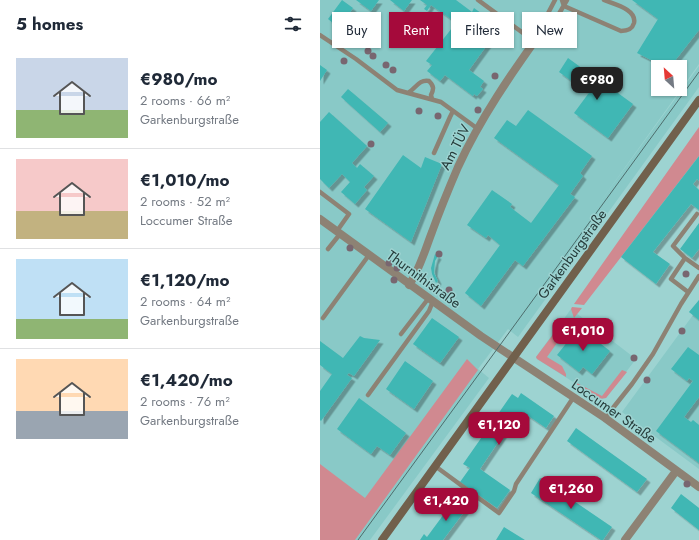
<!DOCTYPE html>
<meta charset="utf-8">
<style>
:root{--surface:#fff;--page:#f6f6f7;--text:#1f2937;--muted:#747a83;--line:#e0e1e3;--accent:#a50a3b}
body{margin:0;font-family:Jost,sans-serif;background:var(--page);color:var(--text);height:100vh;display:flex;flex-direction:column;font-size:15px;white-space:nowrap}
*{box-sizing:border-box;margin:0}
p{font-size:13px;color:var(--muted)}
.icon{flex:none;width:22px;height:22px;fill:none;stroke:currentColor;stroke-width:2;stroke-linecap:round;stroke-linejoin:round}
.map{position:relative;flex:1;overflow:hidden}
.details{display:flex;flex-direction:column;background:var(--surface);width:320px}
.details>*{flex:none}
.banner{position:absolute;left:12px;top:12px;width:307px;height:36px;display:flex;gap:8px}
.needle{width:26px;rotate:334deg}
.fabs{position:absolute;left:331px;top:60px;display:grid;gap:8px}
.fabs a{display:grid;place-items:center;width:36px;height:36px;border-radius:0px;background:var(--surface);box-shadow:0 1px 3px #0004;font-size:20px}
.price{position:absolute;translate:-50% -34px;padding:0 9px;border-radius:8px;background:var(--accent);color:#fff;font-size:13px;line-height:26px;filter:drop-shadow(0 1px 2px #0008)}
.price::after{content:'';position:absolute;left:50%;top:24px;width:12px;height:9px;margin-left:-6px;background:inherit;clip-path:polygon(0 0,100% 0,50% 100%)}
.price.on{background:#222;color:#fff}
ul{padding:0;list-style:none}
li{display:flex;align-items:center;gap:12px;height:100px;padding:0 16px}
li+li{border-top:1px solid var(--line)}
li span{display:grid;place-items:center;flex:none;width:112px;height:80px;border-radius:0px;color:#555}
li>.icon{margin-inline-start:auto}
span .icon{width:48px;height:48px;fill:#fffc;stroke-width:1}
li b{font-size:17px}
h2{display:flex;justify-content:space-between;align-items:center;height:48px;padding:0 16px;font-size:17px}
.pill{padding:0 14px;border-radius:0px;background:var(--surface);box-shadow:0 1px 3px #0004;font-size:14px;line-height:36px}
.pill.on{background:var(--accent);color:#fff}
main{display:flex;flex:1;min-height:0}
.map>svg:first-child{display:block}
.built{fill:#89c9c7;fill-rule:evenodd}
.green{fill:#d08990}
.building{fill:#41b7b4;filter:url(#shadow)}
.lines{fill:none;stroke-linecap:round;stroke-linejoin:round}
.lane{stroke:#8d8274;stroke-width:4.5}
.street{stroke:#8d8274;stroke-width:8}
.secondary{stroke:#71604c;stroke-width:8}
.tram{stroke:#4d6d6c;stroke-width:1}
.tree{fill:#786670}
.labels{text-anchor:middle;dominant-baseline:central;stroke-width:3;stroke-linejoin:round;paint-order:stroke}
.street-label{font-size:14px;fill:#253b3a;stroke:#9dd3d1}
</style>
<main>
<section class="details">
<h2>5 homes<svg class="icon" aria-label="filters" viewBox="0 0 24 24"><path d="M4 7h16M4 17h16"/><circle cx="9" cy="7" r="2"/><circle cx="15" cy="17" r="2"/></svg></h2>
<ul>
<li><span style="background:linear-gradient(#c9d6e8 65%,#8fb573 0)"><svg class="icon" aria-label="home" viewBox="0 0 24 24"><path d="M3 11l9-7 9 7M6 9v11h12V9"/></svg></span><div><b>€980/mo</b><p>2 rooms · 66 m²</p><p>Garkenburgstraße</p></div></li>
<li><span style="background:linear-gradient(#f6c9c9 65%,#c2b280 0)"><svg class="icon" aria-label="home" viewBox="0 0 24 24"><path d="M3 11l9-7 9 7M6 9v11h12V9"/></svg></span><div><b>€1,010/mo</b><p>2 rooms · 52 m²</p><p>Loccumer Straße</p></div></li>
<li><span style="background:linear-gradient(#bfe0f5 75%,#8fb573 0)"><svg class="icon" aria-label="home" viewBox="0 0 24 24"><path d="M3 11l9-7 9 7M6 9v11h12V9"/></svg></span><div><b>€1,120/mo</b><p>2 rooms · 64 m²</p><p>Garkenburgstraße</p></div></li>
<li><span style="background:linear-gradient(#ffd9b3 65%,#9aa5b1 0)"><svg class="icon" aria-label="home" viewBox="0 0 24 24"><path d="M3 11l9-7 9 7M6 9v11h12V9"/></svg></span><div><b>€1,420/mo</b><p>2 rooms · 76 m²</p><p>Garkenburgstraße</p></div></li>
</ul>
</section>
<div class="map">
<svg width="379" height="540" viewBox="0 0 379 540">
<defs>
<filter id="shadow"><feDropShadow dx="3.5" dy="3.5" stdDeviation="0" flood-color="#0004"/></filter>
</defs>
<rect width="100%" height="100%" fill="#9dd3d1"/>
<path class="built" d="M0,0H379V64L273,212L379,66V87L198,337L188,329L158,369L169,378L50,540H0ZM338,67H360V89H338Z
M379,300V469L302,412L373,315L369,312Z
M251,309L316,359L286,398L280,399L217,359L216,357Z"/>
<path class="green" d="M379,127V156L264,305L254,304Z
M252,307L262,308L254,318L251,309Z
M244,320L247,329L227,357L242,366L246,374V377L217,359L216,357Z
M147,359L158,370L35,540H0V464L45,498Z
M302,370L307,372L286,398L280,399L256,384L257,383L282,396Z"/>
<path class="building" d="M22,0L33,8L19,28L8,19Z
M36,0H59L51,11Z
M70,0H92L84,11Z
M100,0H136L152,12L154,8L180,27L149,70L164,81L160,87L163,89L157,96L154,94L153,96L125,75L120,81L107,71L112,65L106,61L132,28L134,29L138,24L111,5L107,11L104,9L107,5Z
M312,0H379V30L350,67H345L317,53L338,19Z
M93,18L99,22L95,27L90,23Z
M222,18L240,28L235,36L218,24Z
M100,23L106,27L102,32L96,28Z
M107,27L112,31L108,36L103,33Z
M248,58L274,77L271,82L276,85L280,80L313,104L288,138L254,113L271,90L266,86L264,90L239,72Z
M0,65L7,70L0,81Z
M28,89L68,123L60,132L21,97Z
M208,110L272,156L260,173L263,176L250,194L255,197L203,266L195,260L161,306L145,293L180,245L168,235L166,238L147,225L172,190L192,204L190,207L211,223L239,185L174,138L187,120L196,126Z
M9,112L47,146L32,163L37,168L40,164L54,176L44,187L47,190L35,204L21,192L30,182L22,174L9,188L0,179V122Z
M83,155L101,168L105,157L122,164L91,242L45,209Z
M379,156V181L377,179L373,184L379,190V210L371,204L333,252L350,264L336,284L301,257Z
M379,223V249L372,258L360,249Z
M115,254L118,256L115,261L114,273L118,281L116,283L112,274L111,268Z
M379,300V320L369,312Z
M112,318L139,337L120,363L93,344Z
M259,327L290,351L272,374L263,367L259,372L237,355Z
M40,336L44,338L60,340L34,376L29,373L27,375L32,378L1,421L0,420V391L12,374L0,365V341L23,358Z
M368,347L379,355V397L364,417L371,422L373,420L379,425V463L336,431L373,381L369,378L367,381L351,369Z
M85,361L113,381L94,409L66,389Z
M201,393L234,416L226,428L207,415L198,427L191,423L160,469L190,490L177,508L140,482L150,468L143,464L192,394L198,398Z
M39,398L86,433L70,455L57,446L51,454L17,429Z
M256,428L327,479L317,492L247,441Z
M220,478L292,527L283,540H281L211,493Z
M361,494L379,508V530L351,508Z
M135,499L147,508L123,540H100L104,534L107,537Z
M184,527L205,540H176Z"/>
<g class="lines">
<path class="lane" d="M158,0L214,41
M242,0L244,6L301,31C307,31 312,30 314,23C317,9 293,4 284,0
M222,31L233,24L247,0
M222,31L225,19L235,0
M0,35L36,59L77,90L121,102L158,129
M88,93C96,88 99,79 109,81C114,86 114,89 111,95L112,99
M114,153L130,117L133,111
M0,192L29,214L17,231
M8,249L20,234
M365,258L379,268
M368,292L351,279L365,258L353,246L377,214
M3,318L49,255
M81,334L108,299
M48,395L109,311L113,301
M285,418L312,384L333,354L361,304L379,276
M115,466L179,513L194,491L196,484L253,398"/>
<path class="street" d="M0,219L161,336L285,418L379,487
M89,285C100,269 105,250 112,232C120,210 129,188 138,167C160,119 191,74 222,31
M305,540L356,471"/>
<path class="secondary" d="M62,540L379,100"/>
<path class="tram" d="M38,540L379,72"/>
</g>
<g class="tree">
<circle cx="185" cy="40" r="3.5"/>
<circle cx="48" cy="51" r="3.5"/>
<circle cx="53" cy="56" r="3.5"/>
<circle cx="24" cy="61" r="3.5"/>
<circle cx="66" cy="65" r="3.5"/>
<circle cx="73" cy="70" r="3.5"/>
<circle cx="175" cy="76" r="3.5"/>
<circle cx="158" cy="110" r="3.5"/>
<circle cx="99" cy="111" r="3.5"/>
<circle cx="118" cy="116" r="3.5"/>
<circle cx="51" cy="144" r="3.5"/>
<circle cx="30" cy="248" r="3.5"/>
<circle cx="119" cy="254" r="3.5"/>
<circle cx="69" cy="263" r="3.5"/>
<circle cx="77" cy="268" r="3.5"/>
<circle cx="366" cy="274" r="3.5"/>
<circle cx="74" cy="280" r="3.5"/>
<circle cx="129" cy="290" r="3.5"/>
<circle cx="362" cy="331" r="3.5"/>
<circle cx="314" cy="358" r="3.5"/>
<circle cx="327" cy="380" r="3.5"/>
<circle cx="367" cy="484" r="3.5"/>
</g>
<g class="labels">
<g class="street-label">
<text transform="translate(135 147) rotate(-63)">Am TÜV</text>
<text transform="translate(252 254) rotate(-54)">Garkenburgstraße</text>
<text transform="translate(104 279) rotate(36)">Thurnithistraße</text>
<text transform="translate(294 411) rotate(35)">Loccumer Straße</text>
</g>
</g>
</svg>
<div class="fabs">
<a><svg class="needle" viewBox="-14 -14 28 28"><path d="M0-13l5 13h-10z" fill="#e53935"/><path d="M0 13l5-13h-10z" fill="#747a83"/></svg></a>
</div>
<b class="price on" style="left:277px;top:101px">€980</b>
<b class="price" style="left:263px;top:352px">€1,010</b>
<b class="price" style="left:179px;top:446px">€1,120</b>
<b class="price" style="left:251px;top:510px">€1,260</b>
<b class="price" style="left:126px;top:522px">€1,420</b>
<div class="banner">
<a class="pill">Buy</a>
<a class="pill on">Rent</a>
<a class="pill">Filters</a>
<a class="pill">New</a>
</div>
</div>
</main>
